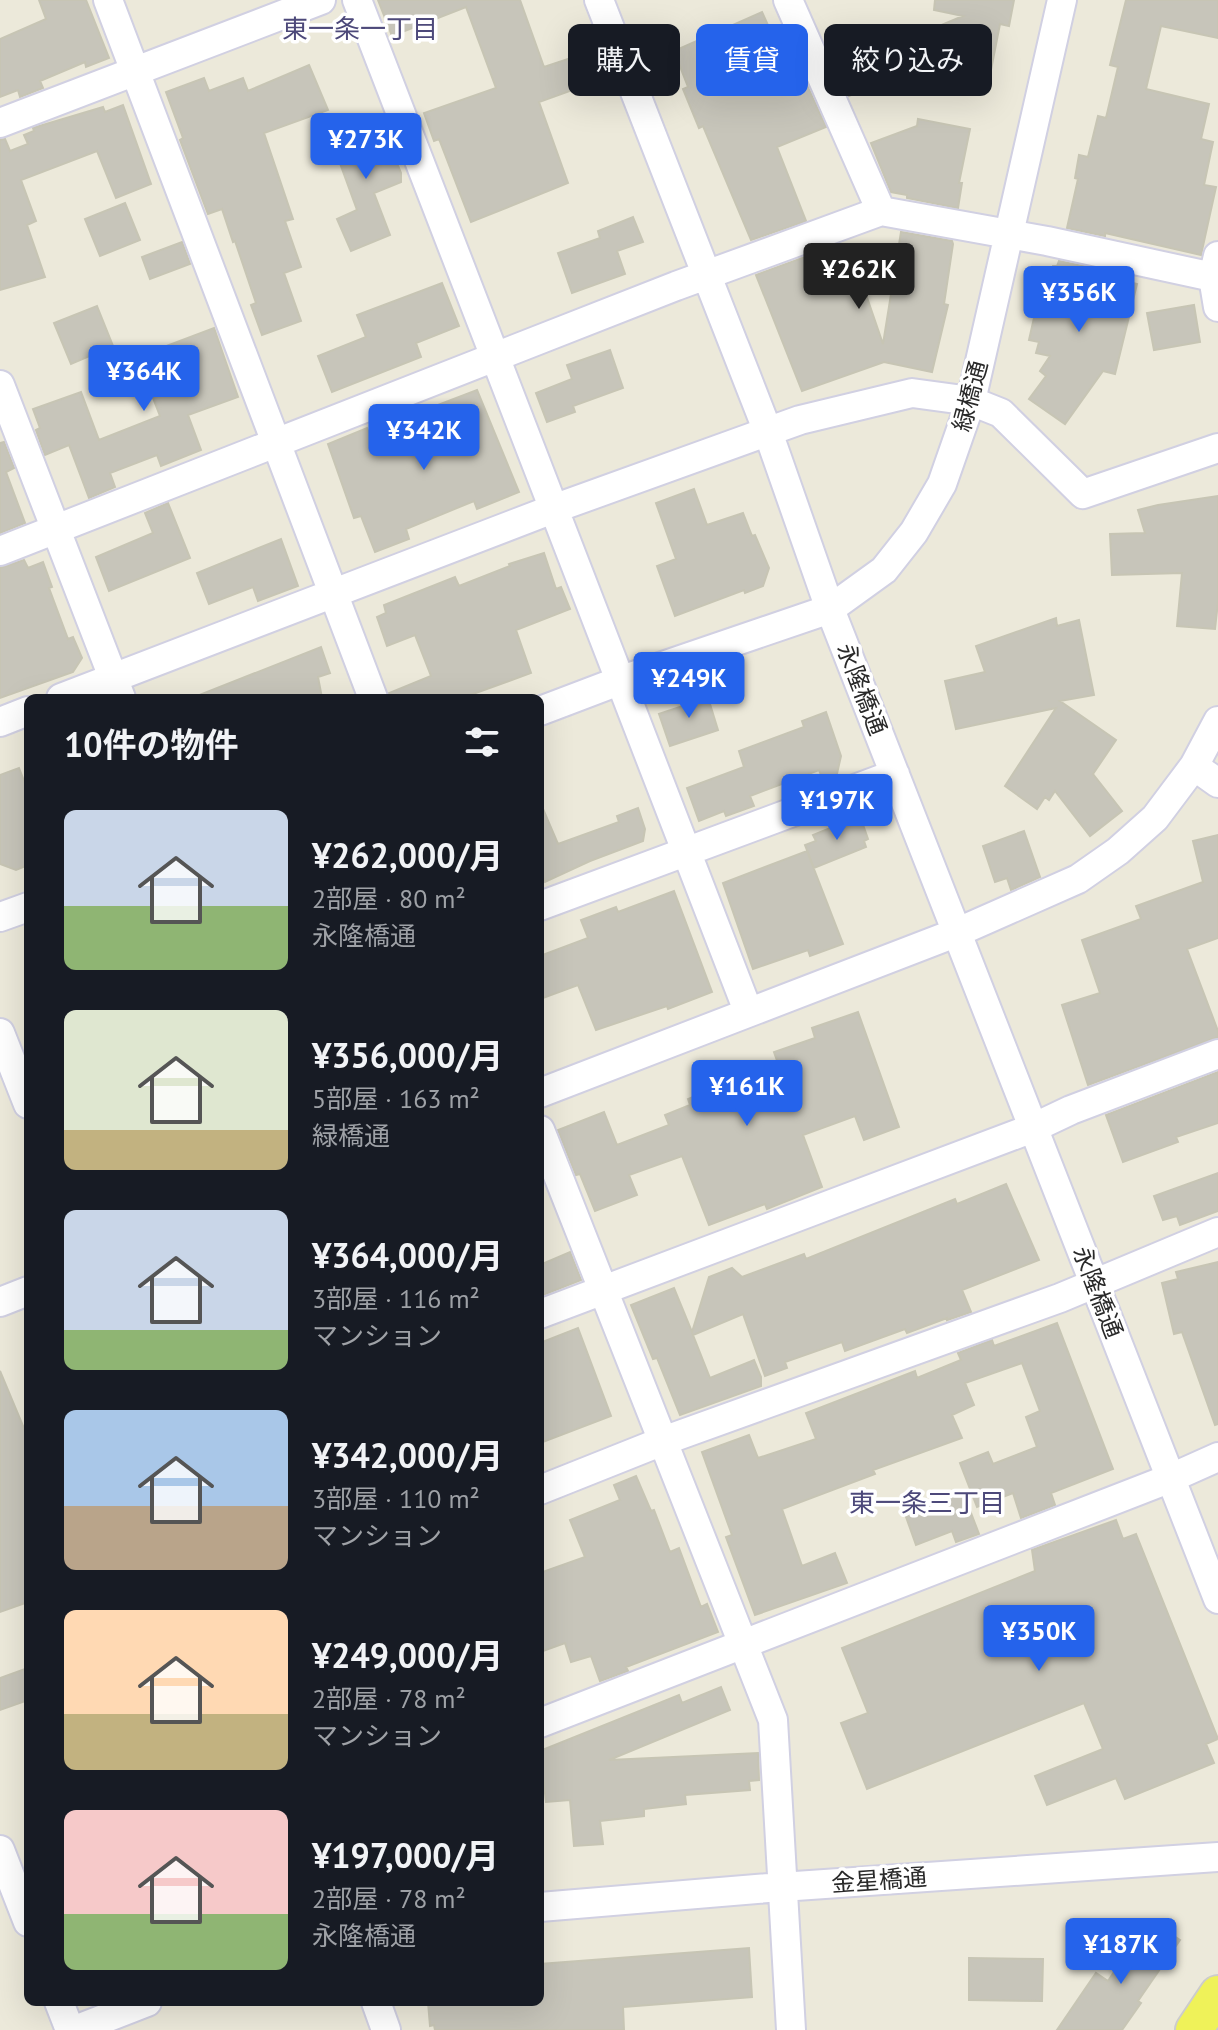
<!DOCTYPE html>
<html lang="ja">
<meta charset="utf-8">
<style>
:root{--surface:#171b24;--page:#242831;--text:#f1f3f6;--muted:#9ea1a6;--accent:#2563eb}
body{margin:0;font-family:"PT Sans","Noto Sans JP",sans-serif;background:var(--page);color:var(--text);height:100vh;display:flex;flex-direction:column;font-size:30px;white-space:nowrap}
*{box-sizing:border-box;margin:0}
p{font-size:26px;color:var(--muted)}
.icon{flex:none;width:44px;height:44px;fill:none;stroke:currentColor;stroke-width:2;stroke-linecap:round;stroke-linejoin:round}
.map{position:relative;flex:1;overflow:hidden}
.details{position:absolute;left:24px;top:694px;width:520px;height:1312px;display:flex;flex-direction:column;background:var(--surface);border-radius:12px;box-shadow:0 8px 32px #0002}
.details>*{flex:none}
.hud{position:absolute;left:568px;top:24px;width:530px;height:72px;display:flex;gap:16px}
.price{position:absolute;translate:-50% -68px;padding:0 18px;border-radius:8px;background:var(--accent);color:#fff;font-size:26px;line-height:52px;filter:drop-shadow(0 2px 4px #0008)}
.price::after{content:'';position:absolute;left:50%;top:48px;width:24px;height:18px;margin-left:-12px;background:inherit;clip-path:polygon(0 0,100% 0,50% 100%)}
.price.active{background:#222;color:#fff}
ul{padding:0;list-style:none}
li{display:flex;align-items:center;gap:24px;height:200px;padding:0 40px}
li span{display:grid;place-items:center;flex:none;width:224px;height:160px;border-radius:12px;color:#555}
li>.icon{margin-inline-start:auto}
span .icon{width:96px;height:96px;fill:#fffc;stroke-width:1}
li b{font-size:34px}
h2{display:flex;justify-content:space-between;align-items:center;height:96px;padding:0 40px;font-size:34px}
.pill{padding:0 28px;border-radius:12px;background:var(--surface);box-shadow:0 8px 32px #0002;font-size:28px;line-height:72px}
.pill.active{background:var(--accent);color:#fff}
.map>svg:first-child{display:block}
.building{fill:#c7c5ba;stroke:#c7c5b4;stroke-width:2}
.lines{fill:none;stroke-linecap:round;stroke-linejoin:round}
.minor-casing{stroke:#d1d0e2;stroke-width:32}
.major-casing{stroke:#ccc;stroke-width:40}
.minor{stroke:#fff;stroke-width:28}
.major{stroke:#eff259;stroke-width:36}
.labels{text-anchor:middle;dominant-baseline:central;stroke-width:7;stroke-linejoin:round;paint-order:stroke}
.street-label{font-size:24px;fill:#292929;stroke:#fff}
.neighbourhood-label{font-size:26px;fill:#4d497a;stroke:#fff}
</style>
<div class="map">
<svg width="1218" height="2030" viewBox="0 0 1218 2030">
<rect width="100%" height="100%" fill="#ece9da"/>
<path class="building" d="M39,0H86L109,58L86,67L85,62L40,81L43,88L20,97L18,90L0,97V39L46,19Z
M378,0H520L544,67L571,58L581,87L539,102L568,183L471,222L439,139L434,141L424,113L496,88L466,7L392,36Z
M935,0H1014L1009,26L1000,24L989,80L928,68L929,63L849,96L837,69L963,16L934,10Z
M1126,0H1218V38L1161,26L1146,89L1209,104L1201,139L1213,142L1204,185L1216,187L1201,255L1105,233V236L1067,228L1078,179L1075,178L1079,155L1088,157L1098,116L1106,118L1118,67L1110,65Z
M762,12L780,52L790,48L826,127L777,147L806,221L751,240L703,126L699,128L683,89L688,87L674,51Z
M309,65L328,110L264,133L293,219L285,221L301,267L284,273L301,321L262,335L251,305L256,303L235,241L233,242L222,209L208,214L180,140L183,138L166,92L204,78L209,91L243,78L248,91Z
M123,105L151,184L116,198L97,151L21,180L36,221L27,225L45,277L0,290V140L5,139L10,151L28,144L24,135L34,131L33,128L103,107L105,112Z
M378,118L401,173V182L374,193L390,235L351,251L337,219L357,210L333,144L338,142L336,135Z
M918,119L970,129L959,183H962L958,208L907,198V195L891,192L871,143L917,126Z
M125,203L140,240L100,256L85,219Z
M633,217L643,242L617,251L625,274L572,293L558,253L600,238L598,231Z
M901,232L952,241L953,244L944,304L948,305L932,372L884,362L802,391L756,275L816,253L818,256L849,245L883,344Z
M182,242L190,264L150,279L142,257Z
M1059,261L1097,269L1095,274L1137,284L1115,374L1103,371L1065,424L1029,399L1046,376L1040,371L1050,356L1036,353L1039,342L1029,340L1038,300L1045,301L1053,266H1057Z
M442,283L459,326L416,343L421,357L332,392L318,356L366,337L357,315Z
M1194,305L1200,342L1154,350L1147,313Z
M97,306L113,346L71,364L54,323Z
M214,328L238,397L188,415L201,450L161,466L157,455L110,473L115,487L89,498L69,445L45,455L36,430L40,428L33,409L81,392L99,440L160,416L137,357Z
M610,350L623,388L573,406L575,412L547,422L536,393L572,379L567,365Z
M477,390L519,492L477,509L474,501L406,529L409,539L375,552L361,516L354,518L328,444L367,428L375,449L441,422L435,406Z
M4,442L14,468L6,472L25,523L0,533V443Z
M694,489L707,525L743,513L752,536L755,535L769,568L763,586L745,593L744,590L675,616L657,566L676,559L656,503Z
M1218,496V602L1215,629L1177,626L1182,573L1112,575L1110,534L1145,533L1138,510L1158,505Z
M168,503L190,558L109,591L96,557L153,533L145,513Z
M281,539L298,586L258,601L253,587L209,604L197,573Z
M544,553L556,589L561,587L570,609L516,630L531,673L462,698H390L389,693L431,676L415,635L387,646L377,617L386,613L384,605L455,577L459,586L510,566L509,564Z
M24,560L28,568L43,562L52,587L49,588L68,639L73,637L82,658L73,672L0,698V568Z
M1056,618L1057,626L1079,620L1094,695L1060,701L1116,740L1093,774L1122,811L1090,836L1055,791L1049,800L1045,797L1037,809L1005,786L1056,708L956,729L945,681L985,672L976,646Z
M321,647L330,673L318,677L322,698H192Z
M706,691L718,730L670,746L659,714L683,706L681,699Z
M826,712L841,756L836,778L824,782L819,770L750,796L754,806L726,816L724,811L699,821L687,788L744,767L739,751L804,727L802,721Z
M19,768L28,791V865L16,870L0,864V775Z
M540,802L558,844L619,822L617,816L638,808L645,829L643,841L590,861L545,882L540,869Z
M860,816L868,839L864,841L866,847L814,868L805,845L816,841L813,835Z
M1024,831L1040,877L1011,890L1007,878L995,882L983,846Z
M1218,835V938L1187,949L1218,1031V1037L1088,1085L1062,1005L1100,993L1082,940L1141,919L1136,906L1203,882L1193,841Z
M807,851L843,944L810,956L808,950L753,969L723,883Z
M674,891L712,992L668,1009L667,1006L596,1030L578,985L540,999V956L588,938L581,920L616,907L618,912Z
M858,1012L899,1127L864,1140L855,1116L803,1135L822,1187L767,1209L765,1204L709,1225L682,1156L629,1175L637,1195L595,1211L580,1174L576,1175L558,1130L604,1112L617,1145L669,1125L665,1115L690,1105L688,1099L703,1093L699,1081L721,1072L729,1091L780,1069L774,1052L815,1038L812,1028Z
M1218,1072V1123L1176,1137L1178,1142L1123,1162L1106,1115Z
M1218,1173V1211L1180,1225L1177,1216L1163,1220L1154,1196Z
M1006,1184L1039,1260L962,1290L971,1312L947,1320V1318L907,1333L905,1329L845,1351L842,1342L785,1362L787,1368L765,1376L743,1314L693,1335L710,1378L754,1360L761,1377V1386L680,1415L657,1358L653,1359L631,1305L674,1288L692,1332L709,1277L732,1268L742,1277L804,1254L806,1259L955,1199L957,1204Z
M570,1252L581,1280L540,1296V1265Z
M1218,1262V1424L1215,1425L1182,1332L1174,1334L1162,1283L1178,1279L1176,1272Z
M1057,1323L1113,1469L1051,1493L1055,1505L1021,1518L1013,1493L977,1507L960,1463L988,1452L993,1464L1037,1447L1026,1417L1040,1411L1022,1363L965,1383L974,1405L952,1415L962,1438L873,1470L875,1474L782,1509L802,1566L835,1553L847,1583L755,1615L726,1537L732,1535L702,1452L749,1435L758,1458L816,1439L806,1413L915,1371L917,1378L961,1360L958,1353L992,1340L994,1346Z
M578,1328L611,1416L540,1443V1343Z
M0,1371L28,1438V1602L0,1612Z
M636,1476L651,1511L654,1510L670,1552L679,1548L701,1607L707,1604L718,1632L626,1667L628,1671L600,1681L591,1656L571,1662L565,1643L540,1652V1573L585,1557L570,1520L620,1500L614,1485Z
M963,1492L979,1534L956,1542L952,1531L916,1545L905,1514Z
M1116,1520L1123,1539L1136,1534L1218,1739L1206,1744L1214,1763L1125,1799L1116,1778L1047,1805L1035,1776L1103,1749L1084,1703L867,1789L841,1723L868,1713L842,1648L1035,1571L1032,1550Z
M28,1668V1700L0,1710V1678Z
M721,1687L730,1710L609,1760L758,1753L759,1780L749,1781L750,1790L685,1795L686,1804L644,1809V1816L600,1821L603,1844L574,1846L570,1800L546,1802L540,1751L679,1695L682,1703Z
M1156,1924L1180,1940L1138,2001L1141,2003L1122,2030H1057L1096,1973L1108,1981L1135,1940L1142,1944Z
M749,1948L752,1997L623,2007L624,2030H435L434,2025L430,2026L428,2002H540V1964Z
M969,1958L1043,1959L1042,2001L969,2000Z"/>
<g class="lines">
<defs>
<path id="minor" d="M108,0L373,698
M357,0L748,1011
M599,0L768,432L830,609L1218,1599
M788,0L881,211L1047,241L1213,277
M0,123L321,0
M1218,256L1213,277L1218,307
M0,385L121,698
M0,551L676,286L881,211
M61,698L553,509L800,420L912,393L971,401L1001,413L1083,494L1218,448
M540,711L619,681L830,609L884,570L914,532L942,484L971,401L1062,0
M0,722L28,711
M1194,766L1218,783
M540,906L895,774
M0,917L28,907
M0,1033L28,1104
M540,1093L958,932L1078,879L1118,851L1155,818L1194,766L1218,721
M540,1130L773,1720L791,2030
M0,1302L28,1291
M540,1314L1033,1128L1071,1110L1218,1054
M540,1490L663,1441L1060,1298L1218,1232
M540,1723L1171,1478L1218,1457
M0,1850L28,1922
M540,1907L781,1887L1218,1857
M59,2002L70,2030
M376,2002L386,2030
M75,2030L147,2002"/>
<path id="major" d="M1194,2030L1218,1994"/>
</defs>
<use href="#minor" class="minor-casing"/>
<use href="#major" class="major-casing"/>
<use href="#minor" class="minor"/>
<use href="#major" class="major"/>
</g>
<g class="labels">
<g class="street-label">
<text transform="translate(970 396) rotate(-75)">緑橋通</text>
<text transform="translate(862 689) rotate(69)">永隆橋通</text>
<text transform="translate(1098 1292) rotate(69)">永隆橋通</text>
<text transform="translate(879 1880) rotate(-4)">金星橋通</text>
</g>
<g class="neighbourhood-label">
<text x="360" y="28">東一条一丁目</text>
<text x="927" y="1502">東一条三丁目</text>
</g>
</g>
</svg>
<b class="price" style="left:366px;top:181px">¥273K</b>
<b class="price active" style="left:859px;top:311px">¥262K</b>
<b class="price" style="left:1079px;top:334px">¥356K</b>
<b class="price" style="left:144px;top:413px">¥364K</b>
<b class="price" style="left:424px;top:472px">¥342K</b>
<b class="price" style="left:689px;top:720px">¥249K</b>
<b class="price" style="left:837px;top:842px">¥197K</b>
<b class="price" style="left:747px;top:1128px">¥161K</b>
<b class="price" style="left:1039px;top:1673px">¥350K</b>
<b class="price" style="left:1121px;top:1986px">¥187K</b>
<div class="hud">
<a class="pill">購入</a>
<a class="pill active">賃貸</a>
<a class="pill">絞り込み</a>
</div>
<section class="details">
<h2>10件の物件<svg class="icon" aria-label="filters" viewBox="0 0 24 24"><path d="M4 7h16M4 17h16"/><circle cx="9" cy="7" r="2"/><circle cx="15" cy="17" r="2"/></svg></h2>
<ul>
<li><span style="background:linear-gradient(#c9d6e8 60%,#8fb573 0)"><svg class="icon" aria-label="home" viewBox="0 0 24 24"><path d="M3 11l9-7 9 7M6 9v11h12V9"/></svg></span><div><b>¥262,000/月</b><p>2部屋 · 80 m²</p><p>永隆橋通</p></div></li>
<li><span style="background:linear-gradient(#dfe7d0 75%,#c2b280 0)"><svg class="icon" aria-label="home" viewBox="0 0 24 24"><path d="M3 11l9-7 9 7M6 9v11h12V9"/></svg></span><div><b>¥356,000/月</b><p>5部屋 · 163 m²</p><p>緑橋通</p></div></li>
<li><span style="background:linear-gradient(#c9d6e8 75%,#8fb573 0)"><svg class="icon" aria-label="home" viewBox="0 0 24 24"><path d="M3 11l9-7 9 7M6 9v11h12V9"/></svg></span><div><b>¥364,000/月</b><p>3部屋 · 116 m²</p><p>マンション</p></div></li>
<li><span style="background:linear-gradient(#a9c7e8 60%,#b9a48a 0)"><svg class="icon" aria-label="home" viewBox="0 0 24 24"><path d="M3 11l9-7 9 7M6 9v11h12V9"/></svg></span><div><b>¥342,000/月</b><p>3部屋 · 110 m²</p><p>マンション</p></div></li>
<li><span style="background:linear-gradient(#ffd9b3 65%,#c2b280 0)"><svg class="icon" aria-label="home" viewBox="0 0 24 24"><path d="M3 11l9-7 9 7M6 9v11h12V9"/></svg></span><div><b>¥249,000/月</b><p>2部屋 · 78 m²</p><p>マンション</p></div></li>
<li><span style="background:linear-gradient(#f6c9c9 65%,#8fb573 0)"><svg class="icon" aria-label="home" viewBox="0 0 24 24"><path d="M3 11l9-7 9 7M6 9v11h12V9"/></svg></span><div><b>¥197,000/月</b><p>2部屋 · 78 m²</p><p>永隆橋通</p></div></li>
</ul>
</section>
</div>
